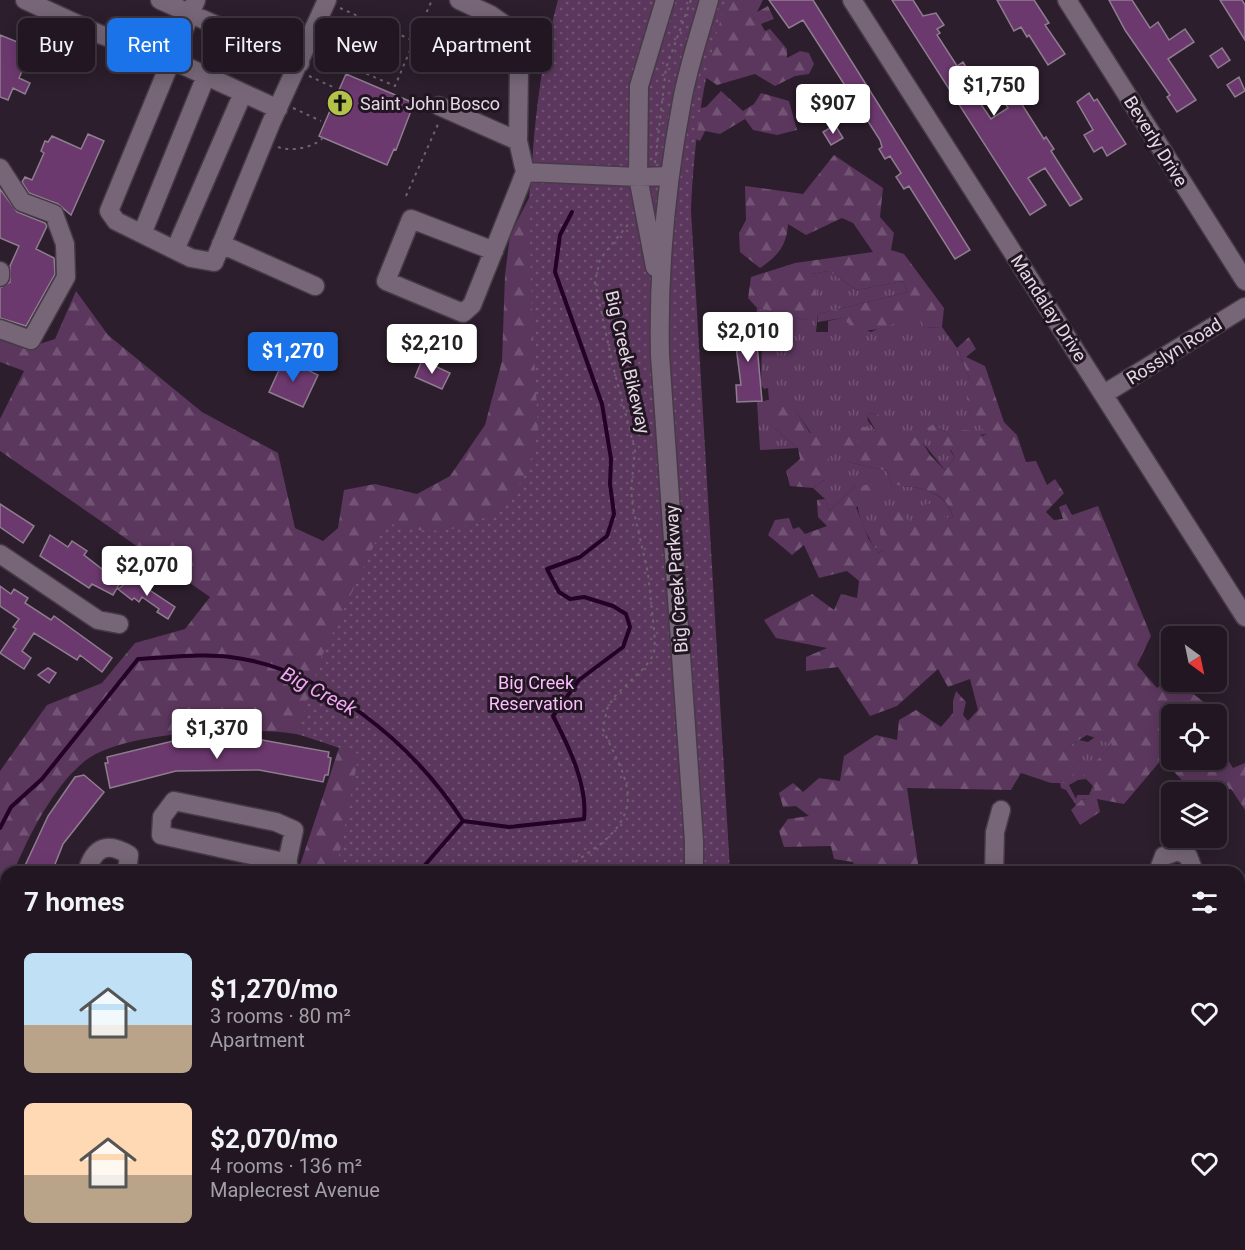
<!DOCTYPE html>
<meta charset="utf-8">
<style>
:root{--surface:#211621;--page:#291f2a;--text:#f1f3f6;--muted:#a29fa5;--line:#3e353f;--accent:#1a73e8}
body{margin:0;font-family:Roboto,sans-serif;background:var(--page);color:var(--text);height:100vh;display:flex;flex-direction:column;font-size:22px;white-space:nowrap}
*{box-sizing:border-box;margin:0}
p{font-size:20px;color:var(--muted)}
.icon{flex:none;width:33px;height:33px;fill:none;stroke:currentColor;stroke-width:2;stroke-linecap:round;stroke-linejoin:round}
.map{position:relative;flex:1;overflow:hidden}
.side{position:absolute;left:0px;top:866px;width:1245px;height:386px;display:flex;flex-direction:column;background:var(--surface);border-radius:18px 18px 0 0;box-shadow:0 3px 15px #0003,0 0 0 2px var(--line)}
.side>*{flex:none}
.banner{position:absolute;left:18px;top:18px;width:600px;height:54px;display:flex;gap:12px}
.needle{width:39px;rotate:147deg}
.tools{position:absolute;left:1161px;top:626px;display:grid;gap:12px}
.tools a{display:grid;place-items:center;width:66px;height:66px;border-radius:9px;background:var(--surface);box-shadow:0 3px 15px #0003,0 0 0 2px var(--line);font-size:30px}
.price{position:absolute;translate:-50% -51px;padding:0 14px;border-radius:6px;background:#fff;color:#222;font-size:20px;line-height:39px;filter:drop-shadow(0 2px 3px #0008)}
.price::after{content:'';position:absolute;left:50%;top:36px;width:18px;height:14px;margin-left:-9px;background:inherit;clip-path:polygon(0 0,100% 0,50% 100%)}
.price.on{background:var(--accent);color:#fff}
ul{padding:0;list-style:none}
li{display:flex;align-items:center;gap:18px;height:150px;padding:0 24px}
li span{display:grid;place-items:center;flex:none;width:168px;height:120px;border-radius:9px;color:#555}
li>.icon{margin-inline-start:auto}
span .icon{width:72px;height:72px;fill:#fffc;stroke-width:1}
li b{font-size:26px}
h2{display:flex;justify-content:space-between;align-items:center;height:72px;padding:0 24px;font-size:26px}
.chip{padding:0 21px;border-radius:9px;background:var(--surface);box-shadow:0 3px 15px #0003,0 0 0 2px var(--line);font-size:21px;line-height:54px}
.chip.on{background:var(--accent);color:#fff}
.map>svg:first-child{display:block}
.grass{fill:url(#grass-tufts)}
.forest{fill:url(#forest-firs)}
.park{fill:url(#park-dots)}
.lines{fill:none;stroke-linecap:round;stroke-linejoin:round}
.stream{stroke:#240127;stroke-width:4}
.building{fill:#6c396e;stroke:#8e7d8f;stroke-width:1.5}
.minor-casing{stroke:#463a46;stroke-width:21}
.major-casing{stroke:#463a46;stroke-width:21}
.path{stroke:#6e626e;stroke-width:2;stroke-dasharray:3 4.5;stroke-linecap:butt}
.minor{stroke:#766677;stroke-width:18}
.major{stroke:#a27aa3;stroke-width:18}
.labels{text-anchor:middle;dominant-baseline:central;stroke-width:6;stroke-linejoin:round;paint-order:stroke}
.poi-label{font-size:18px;fill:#e3d9e3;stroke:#221522;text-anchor:start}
.street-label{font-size:18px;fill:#e3d9e3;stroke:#221522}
.park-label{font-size:18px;fill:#fbbefd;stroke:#221522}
.water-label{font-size:20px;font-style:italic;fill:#f2a6f5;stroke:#221522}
</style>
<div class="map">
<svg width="1245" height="1250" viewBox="0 0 1245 1250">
<defs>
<pattern id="grass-tufts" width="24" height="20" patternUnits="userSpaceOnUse" patternTransform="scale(1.5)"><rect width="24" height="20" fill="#5b375d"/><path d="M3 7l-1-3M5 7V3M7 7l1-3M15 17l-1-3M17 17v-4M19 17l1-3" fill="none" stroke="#725374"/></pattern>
<pattern id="forest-firs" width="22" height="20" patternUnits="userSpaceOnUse" patternTransform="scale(1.5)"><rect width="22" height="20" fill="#5b375d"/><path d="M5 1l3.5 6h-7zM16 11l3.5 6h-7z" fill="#725374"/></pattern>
<pattern id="park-dots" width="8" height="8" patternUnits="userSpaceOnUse" patternTransform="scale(1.5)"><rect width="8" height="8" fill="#5b375d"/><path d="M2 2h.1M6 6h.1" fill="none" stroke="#725374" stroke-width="1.8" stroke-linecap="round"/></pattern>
</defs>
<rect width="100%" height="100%" fill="#2c1e2c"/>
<path class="grass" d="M829,271L857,290L903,281L908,292L818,314L816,332H828V321L842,318L871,332L917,312L925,328L942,327L957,348L971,382L969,413L988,434L954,438L934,424L955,458L945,470L919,438L882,434L876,413L867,414L868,421L876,431L861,440L849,462L887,471L892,485C917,487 945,489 953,517L913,524L879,553C863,532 856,513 856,486L829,511L825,499L813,488L826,479L811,433L790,403L775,429L798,448L760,450L757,402L769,400L768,388L764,389L761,385L762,336L756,331L757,308L807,320L812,274Z
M1095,737L1112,744L1084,776L1086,779L1078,780L1069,785L1076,799L1077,795H1089L1093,786L1096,788L1088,799L1081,800L1076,805L1066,790L1061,788L1060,783H1065L1069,746L1079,740L1088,742Z"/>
<path class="forest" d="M558,0L682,871H298L339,748C325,743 310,736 296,734C248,726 129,731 89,758C56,781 29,835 14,871L6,872V890L0,904V771L47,705L102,683L135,643L185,629L210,597L0,451V419L24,371L0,362V334L30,347L55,339L76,291L108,335L202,412L278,453L295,528L323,541L338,528L344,490L375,484L417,494L450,476L485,425L502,361L505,275L510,235L529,198L541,79Z
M717,0H763L757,12L768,6L774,19L761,24L765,31L770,29L787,49V58L800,51L809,53L814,64L809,74L795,76L775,86L755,74L717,85L702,75Z
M721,91L743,111L754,104L761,93L789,101L797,130L777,135L753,130L745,119L720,134L705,131L700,141L679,131L685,111L706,107Z
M834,155L883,188L880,217L894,233L891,250L904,254L944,308L942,327L925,328L917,313C890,324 867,343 842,318L818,322V314L908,292L903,281L857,290L829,271L812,274L817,297L807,320L757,308L748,298L751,277L795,263L873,252L853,223L842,218L806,235L788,224C787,245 778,256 760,268L740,252L739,233L746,220L745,186L803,194Z
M969,337L976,349L966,357L985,366L1004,422L1017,435L1026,462L1036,461L1047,485L1055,479L1064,493L1046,512L1054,520L1063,519L1059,507L1066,504L1072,515L1098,506L1151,636L1137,665L1157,688L1171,676L1172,681H1185L1188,690L1216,711L1215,714H1172V759H1216L1217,743L1233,768L1245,763V810L1231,789L1193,792L1162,759L1124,804L1097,799L1100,812L1080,825L1071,810L1081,800L1088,799L1095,788L1083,776L1112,744L1087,735L1069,746L1079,751L1081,766L1065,783H1051L1021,773L1011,790L907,788L919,870L917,871H852L856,870L853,862L834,859L831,846L784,847L779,831L788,819L809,816L796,806L783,807L779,793L793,783L803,792L819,778L840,781L844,756L876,735L897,740L899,720L916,710L941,727L953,713V701L956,691L966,702L963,715L968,721L978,710L970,679L948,687L938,669L897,706L870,716L838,667L806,671V657L827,648L776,638L764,620L812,594L834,610L841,594L857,598L859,581L847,571L819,578L804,545L792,555L768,535L775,520L789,518L793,529L799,527L805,534L827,526L818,517L817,500L825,499L829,511L856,486L875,484L881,491L873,504L856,507L868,538L879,553L883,550L879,526L897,511L913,524L915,515L927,503L945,511L944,518L953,517C946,489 917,487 892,485L887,471L849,462L840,446L848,436L858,442L859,426L870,428V434L876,431L866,414L876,413L884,420L882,433L920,438L930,455L945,470L955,458L951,450L936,453L927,428L934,424L954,438L962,430H973L982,436L987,434L969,413L966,391L971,382L957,348Z
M790,402L810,433H828L829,462L826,479L813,488L790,486L786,471L800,459L798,448L775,429L776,411Z
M1245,1108V1250H1210L1205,1245H1239V1108Z
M964,1245H1021L1016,1250H959Z
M1080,1245H1116L1121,1250H1076Z"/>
<path class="park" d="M558,0H727C704,68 694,139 691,211L730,871H336L359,754L297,734L320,660L385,522C462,550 531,509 538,426C530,279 519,144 558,0Z
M261,1245H696L699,1250H260Z"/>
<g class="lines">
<path class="stream" d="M463,821L509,827L584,819C588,785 568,745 553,716L579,680L623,647L630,627L626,614L613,606L584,597L570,599L559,592L547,569L580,557L607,536L614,514L610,484L611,459L602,404L555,272L560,235L572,212
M0,828L11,807L42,779L138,659C168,658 201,653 230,657C323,668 413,744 463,821L419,872
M558,1250V1245"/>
</g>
<path class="building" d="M769,0H813L970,250L955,259L909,186L904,189L896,177L901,173L890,156L885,159L879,149L882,147L880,140L803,20L789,28Z
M892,0H913L923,16L936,13L944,25L937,29L940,33L937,35L957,66L963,62L972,77L965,81L991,119L1008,108L987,74L998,67L1044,139L1046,137L1054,149L1051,151L1082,199L1070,206L1045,168L1028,178L1046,205L1030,215Z
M997,0H1034L1049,23L1045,25L1065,54L1048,65L1029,35L1027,37L1021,27L1014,31Z
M1109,0H1132L1150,28L1158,22L1169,40L1185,29L1194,42L1168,59L1196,100L1177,112L1167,97L1170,95L1125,30Z
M1220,0H1242L1245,5V40Z
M0,35L32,48L19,78L30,83L25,94L13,88L8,100L0,97Z
M1222,48L1230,60L1218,68L1210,56Z
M346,74L414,103L396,150L394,149L387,165L319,136Z
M1239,77L1245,91L1235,97L1227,85Z
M1089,93L1094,101L1097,99L1126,144L1107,156L1102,147L1094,152L1084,135L1093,130L1077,102Z
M817,98L823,107L812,115L806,106Z
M835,125L843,138L831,145L823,132Z
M88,134L104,141L71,215L58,204L29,193L22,182L25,177L32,180L44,153L41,151L45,141L48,142L52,136L81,149Z
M0,189L17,212L45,223L47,226L36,249L54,258L55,274L26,326L0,318V288L10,282V266L19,246L0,238Z
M755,322L762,401L737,402L736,385H741L733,323Z
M284,359L318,375L303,407L269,392Z
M422,360L450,373L442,389L415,377Z
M0,504L34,526L23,543L0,527Z
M50,535L68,547L72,541L87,551L84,555L120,583L113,595L92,584L89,588L40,556Z
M132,579L150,585L148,589L175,607L168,619L157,612L159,609L142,597L139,602L134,598L132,600L118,589Z
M0,586L11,594L14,589L28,598L25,603L51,620L54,616L112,658L102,672L80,655L77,660L34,633L22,651L31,658L24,669L0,653L16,629L13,627L19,619L0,606Z
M48,668L56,673L49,683L38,675Z
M262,740L329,752L328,757L331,758L328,775H325L323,782L259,770L176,771L110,788L105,763H108L107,757L173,741Z
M84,775L104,792L63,844L52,872H22L48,816L75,777Z"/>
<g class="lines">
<defs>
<path id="minor" d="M25,0L99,34L172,60L278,109
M160,0L300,63
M196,0L109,211L116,221L191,258L214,262L271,123L327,0
M459,0L491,15L509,28L519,69L518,141L525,172L638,177L670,176
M852,0L1245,617
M1067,0L1245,281
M439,106L518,141
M0,168L22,202L54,214L65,244L66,277L31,340L0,329
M142,234L206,76
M221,244L315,286
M175,250L243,93
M494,251L411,219L386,281L463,313L472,305L520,185L525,172
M655,267L638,177L639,86L665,0
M0,271V277
M1104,394L1245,307
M0,554L98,620L119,624
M87,872C94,846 108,842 129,855L127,872
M285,872L294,830L276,822L174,801L162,817L161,835L288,863
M694,872V841L660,355C658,270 666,185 682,101C688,67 700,33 709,0
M994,872L995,832L1001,810
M1158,872L1164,856L1178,851L1188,856L1194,872
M1239,1050L1245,1076
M829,1245L830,1250
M1064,1245L1075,1250
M862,1248L868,1245
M628,1250L630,1245
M1044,1250L1052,1245"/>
<path id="major" d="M0,1210L6,1211
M175,1245L199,1250"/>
</defs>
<use href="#minor" class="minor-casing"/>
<use href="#major" class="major-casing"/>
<path class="path" d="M340,8L414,41L432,0
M318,53L395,86L414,41
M309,76L335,88
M293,108L321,121
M278,147C292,152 313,148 324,137
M655,163L666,68L691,0
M406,196L439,122
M564,872C576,859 592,852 604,841C648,803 621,772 603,729L607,709L614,697L645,667L654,654L655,640L648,573L633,508L631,490L635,450L613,366L595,282L600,259L630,222
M604,1250L606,1245"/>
<use href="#minor" class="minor"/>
<use href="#major" class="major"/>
</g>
<defs>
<symbol id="church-disc" viewBox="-11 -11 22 22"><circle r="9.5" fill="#b4c24a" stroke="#221522"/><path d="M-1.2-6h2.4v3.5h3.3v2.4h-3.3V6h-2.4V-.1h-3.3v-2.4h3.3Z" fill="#111"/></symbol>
</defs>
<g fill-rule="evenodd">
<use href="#church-disc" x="325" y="88" width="30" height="30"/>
</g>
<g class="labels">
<g class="poi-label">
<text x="360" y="103">Saint John Bosco</text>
</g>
<g class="street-label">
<text transform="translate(1156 141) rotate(58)">Beverly Drive</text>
<text transform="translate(1049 308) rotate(57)">Mandalay Drive</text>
<text transform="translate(1174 351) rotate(-32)">Rosslyn Road</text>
<text transform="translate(628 362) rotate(77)">Big Creek Bikeway</text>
<text transform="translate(676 579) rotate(-94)">Big Creek Parkway</text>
</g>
<g class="park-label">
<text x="536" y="682">Big Creek<tspan x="536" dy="21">Reservation</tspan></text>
</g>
<g class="water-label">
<text transform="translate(319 691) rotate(28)">Big Creek</text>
</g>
</g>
</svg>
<div class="tools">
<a><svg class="needle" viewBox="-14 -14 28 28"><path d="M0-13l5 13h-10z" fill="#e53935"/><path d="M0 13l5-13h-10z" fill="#a29fa5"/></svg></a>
<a><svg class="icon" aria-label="locate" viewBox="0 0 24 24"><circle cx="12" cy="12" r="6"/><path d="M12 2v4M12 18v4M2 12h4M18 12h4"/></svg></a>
<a><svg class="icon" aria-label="layers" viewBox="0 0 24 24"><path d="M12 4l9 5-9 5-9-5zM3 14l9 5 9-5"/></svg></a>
</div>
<b class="price" style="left:994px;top:117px">$1,750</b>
<b class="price" style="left:833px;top:135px">$907</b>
<b class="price" style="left:748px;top:363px">$2,010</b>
<b class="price" style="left:432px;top:375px">$2,210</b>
<b class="price on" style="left:293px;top:383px">$1,270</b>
<b class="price" style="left:147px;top:597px">$2,070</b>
<b class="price" style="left:217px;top:760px">$1,370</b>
<div class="banner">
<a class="chip">Buy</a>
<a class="chip on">Rent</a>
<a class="chip">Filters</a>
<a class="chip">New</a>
<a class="chip">Apartment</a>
</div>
<section class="side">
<h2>7 homes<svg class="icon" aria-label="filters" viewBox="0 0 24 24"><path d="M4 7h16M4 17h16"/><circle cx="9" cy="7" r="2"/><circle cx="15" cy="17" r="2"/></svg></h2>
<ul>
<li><span style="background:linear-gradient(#bfe0f5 60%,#b9a48a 0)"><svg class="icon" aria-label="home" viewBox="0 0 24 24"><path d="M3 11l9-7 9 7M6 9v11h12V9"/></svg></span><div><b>$1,270/mo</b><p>3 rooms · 80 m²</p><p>Apartment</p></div><svg class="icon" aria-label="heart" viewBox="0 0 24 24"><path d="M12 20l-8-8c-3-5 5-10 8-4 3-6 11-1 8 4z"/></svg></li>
<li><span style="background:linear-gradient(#ffd9b3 60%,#b9a48a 0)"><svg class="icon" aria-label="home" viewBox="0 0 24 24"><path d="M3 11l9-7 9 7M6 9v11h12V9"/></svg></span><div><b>$2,070/mo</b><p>4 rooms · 136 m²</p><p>Maplecrest Avenue</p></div><svg class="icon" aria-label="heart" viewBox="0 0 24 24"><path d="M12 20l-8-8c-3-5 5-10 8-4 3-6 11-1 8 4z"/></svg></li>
</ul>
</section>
</div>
